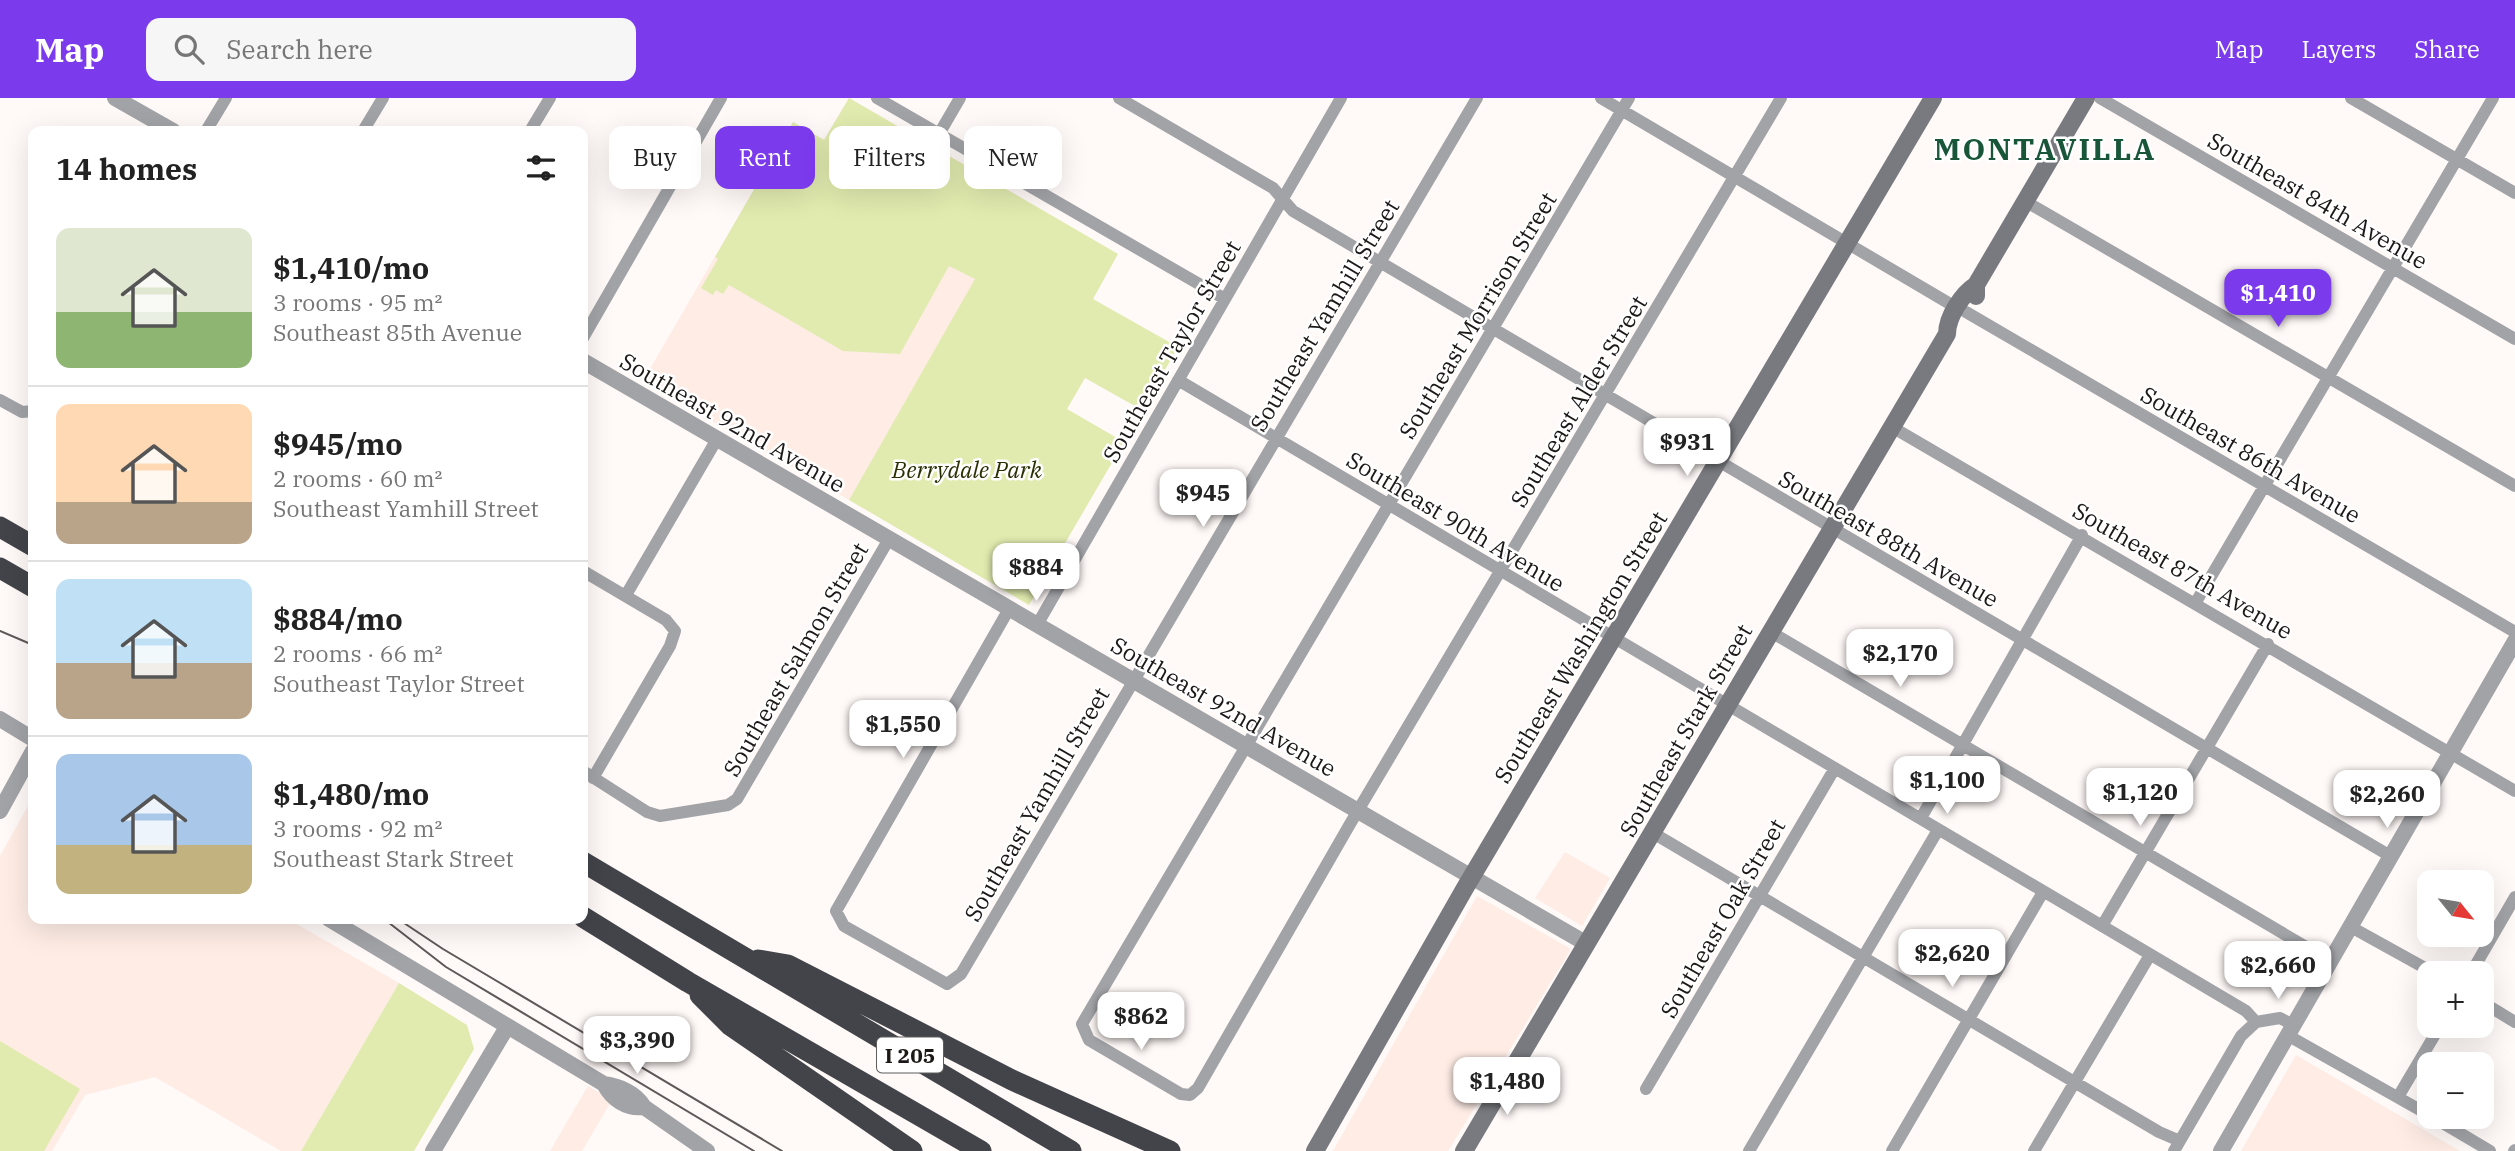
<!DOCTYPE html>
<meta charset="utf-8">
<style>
:root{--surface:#fff;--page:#f6f6f6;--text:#222;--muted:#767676;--line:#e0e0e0;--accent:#7c3aed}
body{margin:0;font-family:"IBM Plex Serif",serif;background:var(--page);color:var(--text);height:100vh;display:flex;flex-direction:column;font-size:26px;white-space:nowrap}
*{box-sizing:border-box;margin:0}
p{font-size:23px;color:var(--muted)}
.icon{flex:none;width:38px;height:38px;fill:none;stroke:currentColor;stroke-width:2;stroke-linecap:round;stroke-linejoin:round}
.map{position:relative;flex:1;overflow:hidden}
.panel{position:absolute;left:28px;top:28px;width:560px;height:798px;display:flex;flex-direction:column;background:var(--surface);border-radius:14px;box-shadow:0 7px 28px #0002}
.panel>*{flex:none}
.guide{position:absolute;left:609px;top:28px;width:665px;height:63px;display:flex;gap:14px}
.needle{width:46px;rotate:120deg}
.controls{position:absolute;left:2417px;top:772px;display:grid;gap:14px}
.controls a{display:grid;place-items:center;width:77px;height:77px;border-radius:14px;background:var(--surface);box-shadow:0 7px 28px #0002;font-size:35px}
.price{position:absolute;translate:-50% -60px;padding:0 16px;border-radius:14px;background:#fff;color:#222;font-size:23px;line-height:46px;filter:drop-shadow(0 2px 4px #0008)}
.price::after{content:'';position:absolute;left:50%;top:42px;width:21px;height:16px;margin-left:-10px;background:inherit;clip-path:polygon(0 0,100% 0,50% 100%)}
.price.active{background:var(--accent);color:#fff}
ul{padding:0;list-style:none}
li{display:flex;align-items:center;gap:21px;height:175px;padding:0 28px}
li+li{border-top:2px solid var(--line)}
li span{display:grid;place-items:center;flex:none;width:196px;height:140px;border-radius:14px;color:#555}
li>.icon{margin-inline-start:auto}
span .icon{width:84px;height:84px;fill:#fffc;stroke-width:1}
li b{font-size:30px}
h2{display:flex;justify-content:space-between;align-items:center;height:84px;padding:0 28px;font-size:30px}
.chip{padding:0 24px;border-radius:14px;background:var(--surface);box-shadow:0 7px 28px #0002;font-size:24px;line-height:63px}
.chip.active{background:var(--accent);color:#fff}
header{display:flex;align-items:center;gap:42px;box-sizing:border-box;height:98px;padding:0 35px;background:var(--accent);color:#fff}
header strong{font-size:33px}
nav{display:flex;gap:38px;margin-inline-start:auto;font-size:24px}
.search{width:490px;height:63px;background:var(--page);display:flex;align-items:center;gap:18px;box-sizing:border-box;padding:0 24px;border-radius:14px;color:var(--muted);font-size:26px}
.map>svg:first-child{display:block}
.built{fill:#feece5}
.green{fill:#e1ebaf}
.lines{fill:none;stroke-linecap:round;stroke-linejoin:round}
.minor{stroke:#a2a3a7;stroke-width:12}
.tertiary{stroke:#a2a3a7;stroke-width:16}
.secondary{stroke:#787a7f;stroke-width:18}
.motorway{stroke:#42444a;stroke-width:21}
.tram{stroke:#5d5958;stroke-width:2}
.labels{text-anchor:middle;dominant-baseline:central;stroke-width:5;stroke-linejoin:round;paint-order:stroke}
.shield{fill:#fff;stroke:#5f5d5d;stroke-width:2}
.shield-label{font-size:21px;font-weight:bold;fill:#1b1817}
.street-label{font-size:23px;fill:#1b1817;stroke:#fff}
.park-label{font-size:23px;font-style:italic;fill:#2b3003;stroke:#fff}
.district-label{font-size:30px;font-weight:bold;letter-spacing:2px;fill:#195639;stroke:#fff}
</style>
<header>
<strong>Map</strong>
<div class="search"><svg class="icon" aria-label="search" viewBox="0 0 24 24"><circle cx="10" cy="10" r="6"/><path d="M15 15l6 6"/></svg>Search here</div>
<nav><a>Map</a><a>Layers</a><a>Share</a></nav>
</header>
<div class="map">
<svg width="2515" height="1053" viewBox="0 0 2515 1053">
<rect width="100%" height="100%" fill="#fff9f7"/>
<path class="built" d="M849,0L1022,100L849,402L643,283L793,24L824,42Z
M33,699V821H288L399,885L301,1053H281L155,979L85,997L52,1053H0V758Z
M1565,754L1610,780L1582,828L1535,800Z
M1477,798L1571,851L1448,1053H1333Z
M2296,957L2460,1053H2241Z
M588,988L612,1002L582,1053H550Z"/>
<path class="green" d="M849,0L1118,156L1093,201L1178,249L1142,312L1085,280L1067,311L1124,344L1029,507L849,402L975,181L949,168L900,256L843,253L729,187L723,196L716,192L713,197L701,190L718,161L715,159L793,24L824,42Z
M399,885L467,927L474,951L414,1053H301Z
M0,943L80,991L44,1053H0Z"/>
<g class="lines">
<path class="minor" d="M877,0L1225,201
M1119,0L1273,90L1293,113L2392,759
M1601,0L1957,210
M1629,0L1082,926L1089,942L1181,996L1190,997L1198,990L1350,726L1781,0
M2100,0L2515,241
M2351,0L2515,95
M206,33L226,0
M363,33L383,0
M530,33L550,0
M939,36L960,0
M2025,103L2515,388
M1966,214L2515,534
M583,240L721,0
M1178,282L2246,913L2256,924
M0,302L22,314L33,313
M1892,329L2515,693
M583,473L666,522L675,533L670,548L593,680
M626,497L717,341
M2196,504L2493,0
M1009,511L836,813L844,828L947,886L961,876L1477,0
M1037,527L1341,0
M1771,534L2330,863
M583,673L647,714L660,718L728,707L737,701L889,441
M1921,720L2082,437
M1653,735L2159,1034L2180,1043
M2102,828L2268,546
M2351,829L2434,875
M2471,875L2515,799
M2482,904L2515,924
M2256,924L2280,920L2293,927
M2287,937L2429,1017
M1646,991L1835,670
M2398,999L2440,928
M2431,1018L2490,1053
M1749,1053L1938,732
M1892,1053L2043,794
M2034,1053L2150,857
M2174,1053L2241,938L2256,924
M2514,1053L2515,1052"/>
<path class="tertiary" d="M115,0L173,33
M583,263L1587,846
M0,621L33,641
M0,713L33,653
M329,821L604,986C619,988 636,995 644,1009L707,1053
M604,986C612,1001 626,1011 644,1009
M433,1053L507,929
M2221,1053L2515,543"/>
<path class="secondary" d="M1976,198V187L2086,0
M1315,1053L1465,790L1933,0
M1464,1053L1947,236C1947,219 1962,196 1976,187"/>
<path class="motorway" d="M0,429L33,448
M0,470L33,489
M583,764L1071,1053
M583,819L688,884L981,1053
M758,862L788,867L1012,982L1170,1053
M700,897L730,927L912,1053"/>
<path class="tram" d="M0,533L33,547
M384,821L446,869L754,1053
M398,821L443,851L782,1053"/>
</g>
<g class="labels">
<rect class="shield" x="877" y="939.5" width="66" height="35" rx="5"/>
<g class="shield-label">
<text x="910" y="957">I 205</text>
</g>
<g class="street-label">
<text transform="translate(2318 102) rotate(30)">Southeast 84th Avenue</text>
<text transform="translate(1324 217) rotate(-59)">Southeast Yamhill Street</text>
<text transform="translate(1477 217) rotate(-59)">Southeast Morrison Street</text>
<text transform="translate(1171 253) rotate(-60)">Southeast Taylor Street</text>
<text transform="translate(1578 303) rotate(-59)">Southeast Alder Street</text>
<text transform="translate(733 324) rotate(30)">Southeast 92nd Avenue</text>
<text transform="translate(2251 356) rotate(30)">Southeast 86th Avenue</text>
<text transform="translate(1456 423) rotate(31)">Southeast 90th Avenue</text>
<text transform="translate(1889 440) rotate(30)">Southeast 88th Avenue</text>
<text transform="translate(2183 472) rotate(30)">Southeast 87th Avenue</text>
<text transform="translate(1580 549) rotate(-59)">Southeast Washington Street</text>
<text transform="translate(795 561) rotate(-60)">Southeast Salmon Street</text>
<text transform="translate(1224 608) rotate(30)">Southeast 92nd Avenue</text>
<text transform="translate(1685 632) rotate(-60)">Southeast Stark Street</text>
<text transform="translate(1036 706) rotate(-60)">Southeast Yamhill Street</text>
<text transform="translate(1722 820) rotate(-60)">Southeast Oak Street</text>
</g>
<g class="park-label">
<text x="967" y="371">Berrydale Park</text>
</g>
<g class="district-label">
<text x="2045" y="50">MONTAVILLA</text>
</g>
</g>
</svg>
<div class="controls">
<a><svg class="needle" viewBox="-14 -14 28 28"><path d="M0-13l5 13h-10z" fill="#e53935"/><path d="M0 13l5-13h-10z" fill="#767676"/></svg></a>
<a>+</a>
<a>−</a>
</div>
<b class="price active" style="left:2278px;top:231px">$1,410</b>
<b class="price" style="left:1687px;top:380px">$931</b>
<b class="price" style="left:1203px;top:431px">$945</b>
<b class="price" style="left:1036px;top:505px">$884</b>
<b class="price" style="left:1900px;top:591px">$2,170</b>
<b class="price" style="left:903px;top:662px">$1,550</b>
<b class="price" style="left:1947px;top:718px">$1,100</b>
<b class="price" style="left:2140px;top:730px">$1,120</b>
<b class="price" style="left:2387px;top:732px">$2,260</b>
<b class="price" style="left:1952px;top:891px">$2,620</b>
<b class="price" style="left:2278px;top:903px">$2,660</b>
<b class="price" style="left:1141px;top:954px">$862</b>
<b class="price" style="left:637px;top:978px">$3,390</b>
<b class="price" style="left:1507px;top:1019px">$1,480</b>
<div class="guide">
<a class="chip">Buy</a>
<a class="chip active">Rent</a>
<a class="chip">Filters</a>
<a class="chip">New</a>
</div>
<section class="panel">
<h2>14 homes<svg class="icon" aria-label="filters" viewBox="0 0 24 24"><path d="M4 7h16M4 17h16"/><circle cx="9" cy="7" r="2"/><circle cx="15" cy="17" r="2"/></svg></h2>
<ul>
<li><span style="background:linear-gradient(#dfe7d0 60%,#8fb573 0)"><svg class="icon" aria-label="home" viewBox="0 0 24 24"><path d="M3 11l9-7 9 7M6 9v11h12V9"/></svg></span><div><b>$1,410/mo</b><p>3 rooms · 95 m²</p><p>Southeast 85th Avenue</p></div></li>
<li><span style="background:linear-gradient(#ffd9b3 70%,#b9a48a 0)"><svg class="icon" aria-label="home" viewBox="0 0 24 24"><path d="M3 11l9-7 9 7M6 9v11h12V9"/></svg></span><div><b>$945/mo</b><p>2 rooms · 60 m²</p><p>Southeast Yamhill Street</p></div></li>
<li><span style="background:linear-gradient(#bfe0f5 60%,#b9a48a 0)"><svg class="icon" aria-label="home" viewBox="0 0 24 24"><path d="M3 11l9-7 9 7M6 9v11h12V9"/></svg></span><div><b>$884/mo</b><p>2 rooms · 66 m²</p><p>Southeast Taylor Street</p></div></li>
<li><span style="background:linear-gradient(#a9c7e8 65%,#c2b280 0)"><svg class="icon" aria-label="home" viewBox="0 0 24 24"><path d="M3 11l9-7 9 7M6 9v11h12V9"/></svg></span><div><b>$1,480/mo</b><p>3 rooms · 92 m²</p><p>Southeast Stark Street</p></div></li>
</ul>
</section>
</div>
